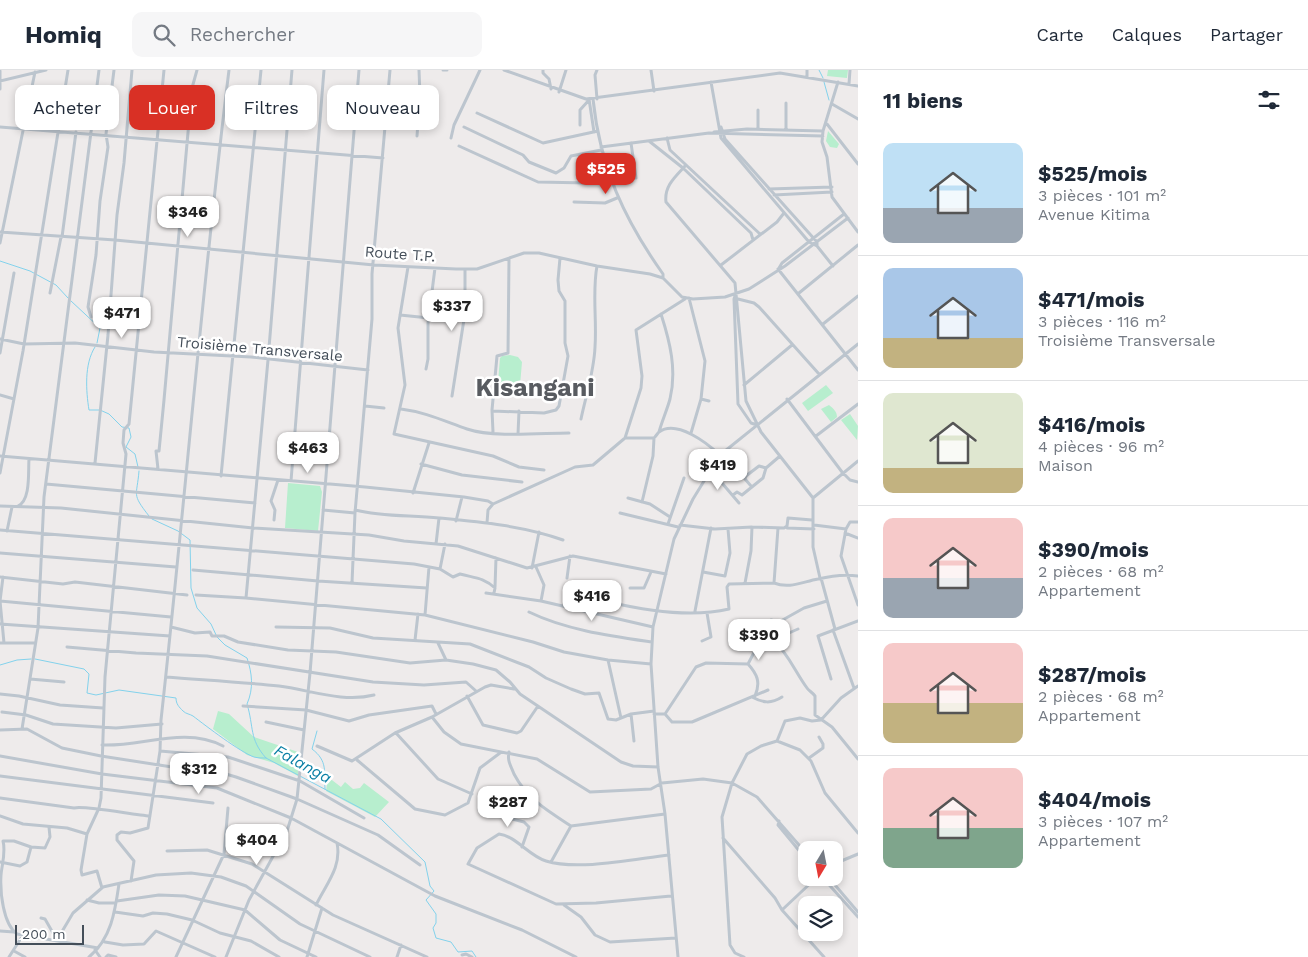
<!DOCTYPE html>
<html lang="fr">
<meta charset="utf-8">
<style>
:root{--surface:#fff;--page:#f6f6f7;--text:#1f2937;--muted:#747a83;--line:#e0e1e3;--accent:#d93025}
body{margin:0;font-family:"Work Sans",sans-serif;background:var(--page);color:var(--text);height:100vh;display:flex;flex-direction:column;font-size:19px;white-space:nowrap}
*{box-sizing:border-box;margin:0}
p{font-size:16px;color:var(--muted)}
.icon{flex:none;width:28px;height:28px;fill:none;stroke:currentColor;stroke-width:2;stroke-linecap:round;stroke-linejoin:round}
.map{position:relative;flex:1;overflow:hidden}
.drawer{display:flex;flex-direction:column;background:var(--surface);width:450px}
.drawer>*{flex:none}
.top-card{position:absolute;left:15px;top:15px;width:475px;height:45px;display:flex;gap:10px}
.needle{width:32px;rotate:190deg}
.controls{position:absolute;left:798px;top:771px;display:grid;gap:10px}
.controls a{display:grid;place-items:center;width:45px;height:45px;border-radius:10px;background:var(--surface);box-shadow:0 2px 8px #0003;font-size:25px}
.scale{position:absolute;left:15px;bottom:12px;width:69px;box-sizing:border-box;padding-left:5px;border:2px solid #444e59;border-top:0;font-size:14px;line-height:18px;white-space:nowrap;color:#444e59;-webkit-text-stroke:4px #fff;paint-order:stroke}
.price{position:absolute;translate:-50% -42px;padding:0 11px;border-radius:10px;background:#fff;color:#222;font-size:16px;line-height:32px;filter:drop-shadow(0 1px 2px #0008)}
.price::after{content:'';position:absolute;left:50%;top:30px;width:15px;height:11px;margin-left:-8px;background:inherit;clip-path:polygon(0 0,100% 0,50% 100%)}
.price.active{background:var(--accent);color:#fff}
ul{padding:0;list-style:none}
li{display:flex;align-items:center;gap:15px;height:125px;padding:0 25px}
li+li{border-top:1px solid var(--line)}
li span{display:grid;place-items:center;flex:none;width:140px;height:100px;border-radius:10px;color:#555}
li>.icon{margin-inline-start:auto}
span .icon{width:60px;height:60px;fill:#fffc;stroke-width:1}
li b{font-size:21px}
h2{display:flex;justify-content:space-between;align-items:center;height:60px;padding:0 25px;font-size:21px}
.pill{padding:0 18px;border-radius:10px;background:var(--surface);box-shadow:0 2px 8px #0003;font-size:18px;line-height:45px}
.pill.active{background:var(--accent);color:#fff}
header{display:flex;align-items:center;gap:30px;box-sizing:border-box;height:70px;padding:0 25px;background:var(--surface);border-bottom:1px solid var(--line)}
header strong{font-size:24px}
nav{display:flex;gap:28px;margin-inline-start:auto;font-size:18px}
.search{width:350px;height:45px;background:var(--page);display:flex;align-items:center;gap:12px;box-sizing:border-box;padding:0 18px;border-radius:10px;color:var(--muted);font-size:19px}
main{display:flex;flex:1;min-height:0}
.map>svg:first-child{display:block}
.green{fill:#b7eece}
.lines{fill:none;stroke-linecap:round;stroke-linejoin:round}
.stream{stroke:#83d2ec;stroke-width:1}
.minor{stroke:#bcc5ce;stroke-width:3}
.labels{text-anchor:middle;dominant-baseline:central;stroke-width:5;stroke-linejoin:round;paint-order:stroke}
.street-label{font-size:15px;fill:#444e59;stroke:#fff}
.water-label{font-size:16px;font-style:italic;fill:#0a7fa5;stroke:#fff}
.town-label{font-size:25px;font-weight:bold;fill:#585b60;stroke:#fff}
</style>
<header>
<strong>Homiq</strong>
<div class="search"><svg class="icon" aria-label="search" viewBox="0 0 24 24"><circle cx="10" cy="10" r="6"/><path d="M15 15l6 6"/></svg>Rechercher</div>
<nav><a>Carte</a><a>Calques</a><a>Partager</a></nav>
</header>
<main>
<div class="map">
<svg width="858" height="887" viewBox="0 0 858 887">
<rect width="100%" height="100%" fill="#eeebeb"/>
<path class="green" d="M828,0H848L847,8L827,6Z
M828,61L839,74L837,78L830,77L826,71Z
M510,285L518,287L522,292L519,327L497,325L500,288L502,286Z
M826,315L833,323L808,341L802,333Z
M829,335C834,339 837,342 837,347L831,352L821,339Z
M850,344L858,356L857,370L841,350Z
M288,413L320,416L322,422L318,461L285,458Z
M218,641L229,644L254,667L298,682V706L274,693L247,685L213,659Z
M328,707L341,717L345,712L353,719L360,718L364,713L389,732L375,747L326,721Z"/>
<g class="lines">
<path class="stream" d="M819,0L823,8
M824,12L829,30
M0,191L30,201L56,215L68,228
M71,231L100,258L97,273
M95,277C84,294 86,321 89,340H100L109,344L122,357L129,358L131,367L126,377L135,384L138,397
M139,401C137,427 131,423 149,446
M152,449L178,461L190,470L191,518L197,538L211,554L217,567L225,575L247,588C252,603 254,618 247,634C254,657 249,669 266,688L381,749L425,792L430,816L434,821L426,830L436,844V853L433,858L436,868L451,872L458,882L472,881L476,887
M35,589L84,599L89,604L87,623L96,625L119,620L176,628C176,634 179,637 183,641C186,644 190,644 193,646C206,656 240,682 254,687C258,688 262,688 266,688
M0,595L17,590L31,589
M317,661L312,679C328,691 324,702 325,719"/>
<path class="minor" d="M443,0H447
M504,0L586,29L780,3L858,16
M543,0V3L549,9L551,19
M597,0L595,5L597,29
M651,0L654,21
M807,0V7
M0,1V19
M0,11L46,0
M711,12L721,68L809,172L817,176
M838,12L823,61L822,72L827,87L832,127L858,162
M849,14L850,0
M559,22L566,0
M589,29L594,62
M593,29C600,97 624,149 663,204V208
M832,34L858,49
M758,40V59
M477,43L543,73L598,61
M827,54L858,94
M580,55V40L589,30
M0,57L383,88
M464,57L523,85L529,92L556,103L564,98L571,86L601,80
M721,57L725,69L817,172V176L833,196
M786,60V33
M714,62L747,59L823,61
M417,66L420,26L419,0
M451,68L454,55L480,0
M667,68L670,80L760,164
M649,71L683,98L751,163L753,170
M631,73L636,108
M459,76L538,112L587,113L610,106
M601,77L709,63L823,66
M686,95C675,107 664,116 666,132L735,213L746,331L761,362L813,428
M769,119L832,117
M774,125L832,122
M574,132L605,133L617,128
M0,162L115,170L374,195L456,199H477L524,183H539L597,196L650,204L663,208L682,227L693,229L725,227L749,219L785,196L848,148
M62,167L76,62
M0,173L35,2
M721,195L777,152L784,143
M408,197L398,258L405,315L394,364L493,386L519,397L544,400
M779,198L782,193L844,144
M778,199L858,300
M50,223L61,167
M736,223L734,229L738,334L751,353L757,355
M799,223L858,175
M689,228L705,291L701,329L691,363
M738,229L754,233L759,237L819,304
M400,245L429,248
M91,247L88,237L96,185L100,131L108,77L106,64L114,0
M823,254L858,226
M0,269L24,274L75,273L154,282L251,287L368,300
M0,283L14,203
M426,299L428,289V253L435,198
M744,315L792,275
M0,325L14,329
M452,326L465,243V200
M701,329L709,331
M787,329L842,402L850,410L858,412
M365,336L384,338
M401,339C425,342 444,351 467,359C494,368 542,363 569,363
M493,341L544,343L556,340L559,336L568,286L565,273V231L559,221L558,210L560,188
M581,349C586,325 594,302 595,277C597,250 592,222 597,196
M493,362L492,340L497,286L508,283L509,189
M659,362C662,351 667,340 670,329C677,300 670,272 661,244
M518,364L519,341
M816,366L858,334
M625,368H654C656,366 657,364 659,362C677,349 708,374 720,385
M0,386L365,417L464,427L488,431L493,434
M95,393L108,265L117,145L124,93L132,0
M421,394L462,405L522,412
M158,399L156,381H159L164,330L192,18L197,0
M710,399L739,433
M0,403L23,281L68,0
M221,406L261,0
M291,411L324,0
M46,414L255,433
M751,416L745,409L746,406L759,396L766,398
M413,423L429,373
M733,425L737,422L742,425L763,408L766,398L780,386
M628,428L650,434L670,447
M642,432L653,386L654,368
M0,436L61,438L253,458L369,465L404,471L458,476L527,498L573,486L666,504
M18,436C31,430 28,402 29,389
M323,440L355,443
M355,440C383,447 411,445 439,448C481,452 524,456 563,470
M620,443L678,457
M274,450L275,440L271,431L278,410
M456,451L462,427
M487,453L488,440L493,434L575,397L593,395L625,368L641,318L642,306L636,260L685,229
M668,454L684,408
M680,455L715,459L752,457L784,458L787,456L788,448L812,450
M814,455L846,459L841,486L858,535
M787,458L814,459
M846,459L850,452H858
M0,460L414,494L440,499L453,507L460,504C474,508 483,507 495,518L494,523
M7,461L12,437
M845,463L858,468
M436,474L439,448
M0,483L176,497
M536,497L544,515L541,531
M532,498L539,462
M440,499L445,474
M193,500L318,511L427,518
M703,502L725,506L730,483L728,459
M0,507L63,514L75,512L187,525
M3,507L0,531L4,573
M567,508L570,486
M820,508L813,477V428L858,391
M821,508L835,559
M352,513L355,443L372,249V204L390,0
M745,513L751,481L752,457
M774,513L778,458
M495,517L496,488
M630,518H644L651,502
M486,523L541,531L653,557
M196,525L246,528L425,545L533,572L564,582L608,590L651,594
M246,528L268,290L292,0
M0,531L171,547
M609,532C647,541 691,548 729,539L727,517L729,514L774,513C789,519 802,512 818,509C830,506 845,504 858,506
M695,541L711,458
M529,542C566,560 611,566 652,572
M425,545L429,497
M779,552L804,538L827,531
M0,554L170,566
M171,557L195,563L210,562L212,566H224L238,572L288,580L336,582L410,593L446,590L473,594L496,600L510,612L520,624L621,692L633,696L658,697
M276,557L330,558L373,568L470,574L529,597L546,608L571,619L585,624L599,623L608,649L616,650L631,644L654,641
M741,560C781,561 787,590 807,618C809,621 812,622 815,626V645L832,657L858,689
M833,560L854,618
M789,563L798,559
M415,570L418,544
M702,571L711,567L707,543
M0,573H35
M438,573L446,590
M67,577L136,583L207,586L373,612L424,615L466,612L476,621
M608,590L621,648
M166,607C204,610 241,612 279,616C310,620 343,633 374,625
M30,609L64,612
M831,609L818,566L858,551
M0,624L19,626L60,635L103,638
M467,626L483,655L517,663L521,661L538,636
M755,626C761,612 757,604 748,594L771,550L779,552L789,563L780,577
M752,627C763,633 771,634 782,627
M243,636L306,640L349,651L369,645L432,636L436,644
M2,642L26,645L53,654L116,658L162,654
M631,644L634,671
M654,644H665L672,652H692L768,620
M665,644L696,597L706,593L748,594
M432,647L444,662L461,674L537,689L590,722L651,719L662,713L703,709L732,713L757,727L806,783
M266,652L304,660
M22,659L38,558L44,427L99,0
M0,660L27,659L62,678L101,686L172,697H202L236,707L297,729L378,765L420,795
M396,663L438,709L472,724
M777,671L785,651L800,648L812,651L821,650L841,628L858,616
M102,675C142,677 184,656 223,676
M317,676L352,691L395,663L432,647L485,617L491,615L514,619
M160,681L228,687L300,711L364,748
M509,682C507,691 511,696 514,704C527,729 548,741 571,756L665,744
M0,686L102,704L217,718L291,748L435,826L522,860L576,887
M809,688L823,678V674L819,667
M357,690L415,739L445,745L468,733L480,698L500,683
M0,706L213,733
M0,728L74,738C84,735 134,745 150,746
M506,732L509,735L508,748L524,752L529,757L522,777
M0,746L23,754L67,758L87,764
M779,751L778,755L806,789
M723,768L775,828L782,840L824,887
M31,777L14,771H3C6,782 2,794 1,805C0,822 3,854 17,864L98,878
M167,781L207,780L252,794L333,845L427,887
M669,785C634,789 578,801 546,791C529,786 516,766 499,764L477,778L468,794L556,834L596,833L671,826
M0,792L20,796L27,792L31,777L45,778L50,767L49,757
M551,792L571,756
M834,794L858,784
M823,808L858,847
M829,808L858,842
M131,811L134,791L117,770V765L121,762L130,763L148,758L160,681L161,650C185,433 202,216 229,0
M102,818L97,801L82,805L81,800L87,764L99,738L101,728L105,607L126,384L123,373L124,360L129,354L164,0
M87,830L99,833H116
M117,831L159,825L185,826L245,840L280,870L316,887
M316,835C326,814 342,797 337,773
M564,835L581,847L595,865L610,872L676,868
M782,840L816,808
M115,842L143,846L153,843L167,844L192,850L220,863L251,871L279,887
M41,848L45,849L57,870
M0,861L14,862
M57,870L73,843L103,817L156,805L191,803L221,807L246,816L300,854L370,887
M105,872L123,875L144,874L156,861L215,887
M95,880L100,887
M14,881L25,887
M462,885L466,884L472,887
M9,887L23,865
M89,887C111,869 115,842 119,814
M106,887L108,885L116,887
M176,887L224,784L228,738
M226,887L249,830L287,761L297,729L310,603L359,0
M307,887L322,838
M397,887L401,875
M678,887L665,744L658,697L651,594L653,557L674,469L693,429L720,385L858,274
M744,887L735,883L730,875L722,747L732,713L747,684L761,676L777,671L800,680L811,691L825,723L858,763"/>
</g>
<g class="labels">
<g class="street-label">
<text transform="translate(400 184) rotate(4)">Route T.P.</text>
<text transform="translate(260 279) rotate(5)">Troisième Transversale</text>
</g>
<g class="water-label">
<text transform="translate(303 694) rotate(29)">Falanga</text>
</g>
<g class="town-label">
<text x="535" y="317">Kisangani</text>
</g>
</g>
</svg>
<div class="controls">
<a><svg class="needle" viewBox="-14 -14 28 28"><path d="M0-13l5 13h-10z" fill="#e53935"/><path d="M0 13l5-13h-10z" fill="#747a83"/></svg></a>
<a><svg class="icon" aria-label="layers" viewBox="0 0 24 24"><path d="M12 4l9 5-9 5-9-5zM3 14l9 5 9-5"/></svg></a>
</div>
<div class="scale">200 m</div>
<b class="price active" style="left:606px;top:125px">$525</b>
<b class="price" style="left:188px;top:168px">$346</b>
<b class="price" style="left:452px;top:262px">$337</b>
<b class="price" style="left:122px;top:269px">$471</b>
<b class="price" style="left:308px;top:404px">$463</b>
<b class="price" style="left:718px;top:421px">$419</b>
<b class="price" style="left:592px;top:552px">$416</b>
<b class="price" style="left:759px;top:591px">$390</b>
<b class="price" style="left:199px;top:725px">$312</b>
<b class="price" style="left:508px;top:758px">$287</b>
<b class="price" style="left:257px;top:796px">$404</b>
<div class="top-card">
<a class="pill">Acheter</a>
<a class="pill active">Louer</a>
<a class="pill">Filtres</a>
<a class="pill">Nouveau</a>
</div>
</div>
<section class="drawer">
<h2>11 biens<svg class="icon" aria-label="filters" viewBox="0 0 24 24"><path d="M4 7h16M4 17h16"/><circle cx="9" cy="7" r="2"/><circle cx="15" cy="17" r="2"/></svg></h2>
<ul>
<li><span style="background:linear-gradient(#bfe0f5 65%,#9aa5b1 0)"><svg class="icon" aria-label="home" viewBox="0 0 24 24"><path d="M3 11l9-7 9 7M6 9v11h12V9"/></svg></span><div><b>$525/mois</b><p>3 pièces · 101 m²</p><p>Avenue Kitima</p></div></li>
<li><span style="background:linear-gradient(#a9c7e8 70%,#c2b280 0)"><svg class="icon" aria-label="home" viewBox="0 0 24 24"><path d="M3 11l9-7 9 7M6 9v11h12V9"/></svg></span><div><b>$471/mois</b><p>3 pièces · 116 m²</p><p>Troisième Transversale</p></div></li>
<li><span style="background:linear-gradient(#dfe7d0 75%,#c2b280 0)"><svg class="icon" aria-label="home" viewBox="0 0 24 24"><path d="M3 11l9-7 9 7M6 9v11h12V9"/></svg></span><div><b>$416/mois</b><p>4 pièces · 96 m²</p><p>Maison</p></div></li>
<li><span style="background:linear-gradient(#f6c9c9 60%,#9aa5b1 0)"><svg class="icon" aria-label="home" viewBox="0 0 24 24"><path d="M3 11l9-7 9 7M6 9v11h12V9"/></svg></span><div><b>$390/mois</b><p>2 pièces · 68 m²</p><p>Appartement</p></div></li>
<li><span style="background:linear-gradient(#f6c9c9 60%,#c2b280 0)"><svg class="icon" aria-label="home" viewBox="0 0 24 24"><path d="M3 11l9-7 9 7M6 9v11h12V9"/></svg></span><div><b>$287/mois</b><p>2 pièces · 68 m²</p><p>Appartement</p></div></li>
<li><span style="background:linear-gradient(#f6c9c9 60%,#7fa58c 0)"><svg class="icon" aria-label="home" viewBox="0 0 24 24"><path d="M3 11l9-7 9 7M6 9v11h12V9"/></svg></span><div><b>$404/mois</b><p>3 pièces · 107 m²</p><p>Appartement</p></div></li>
</ul>
</section>
</main>
